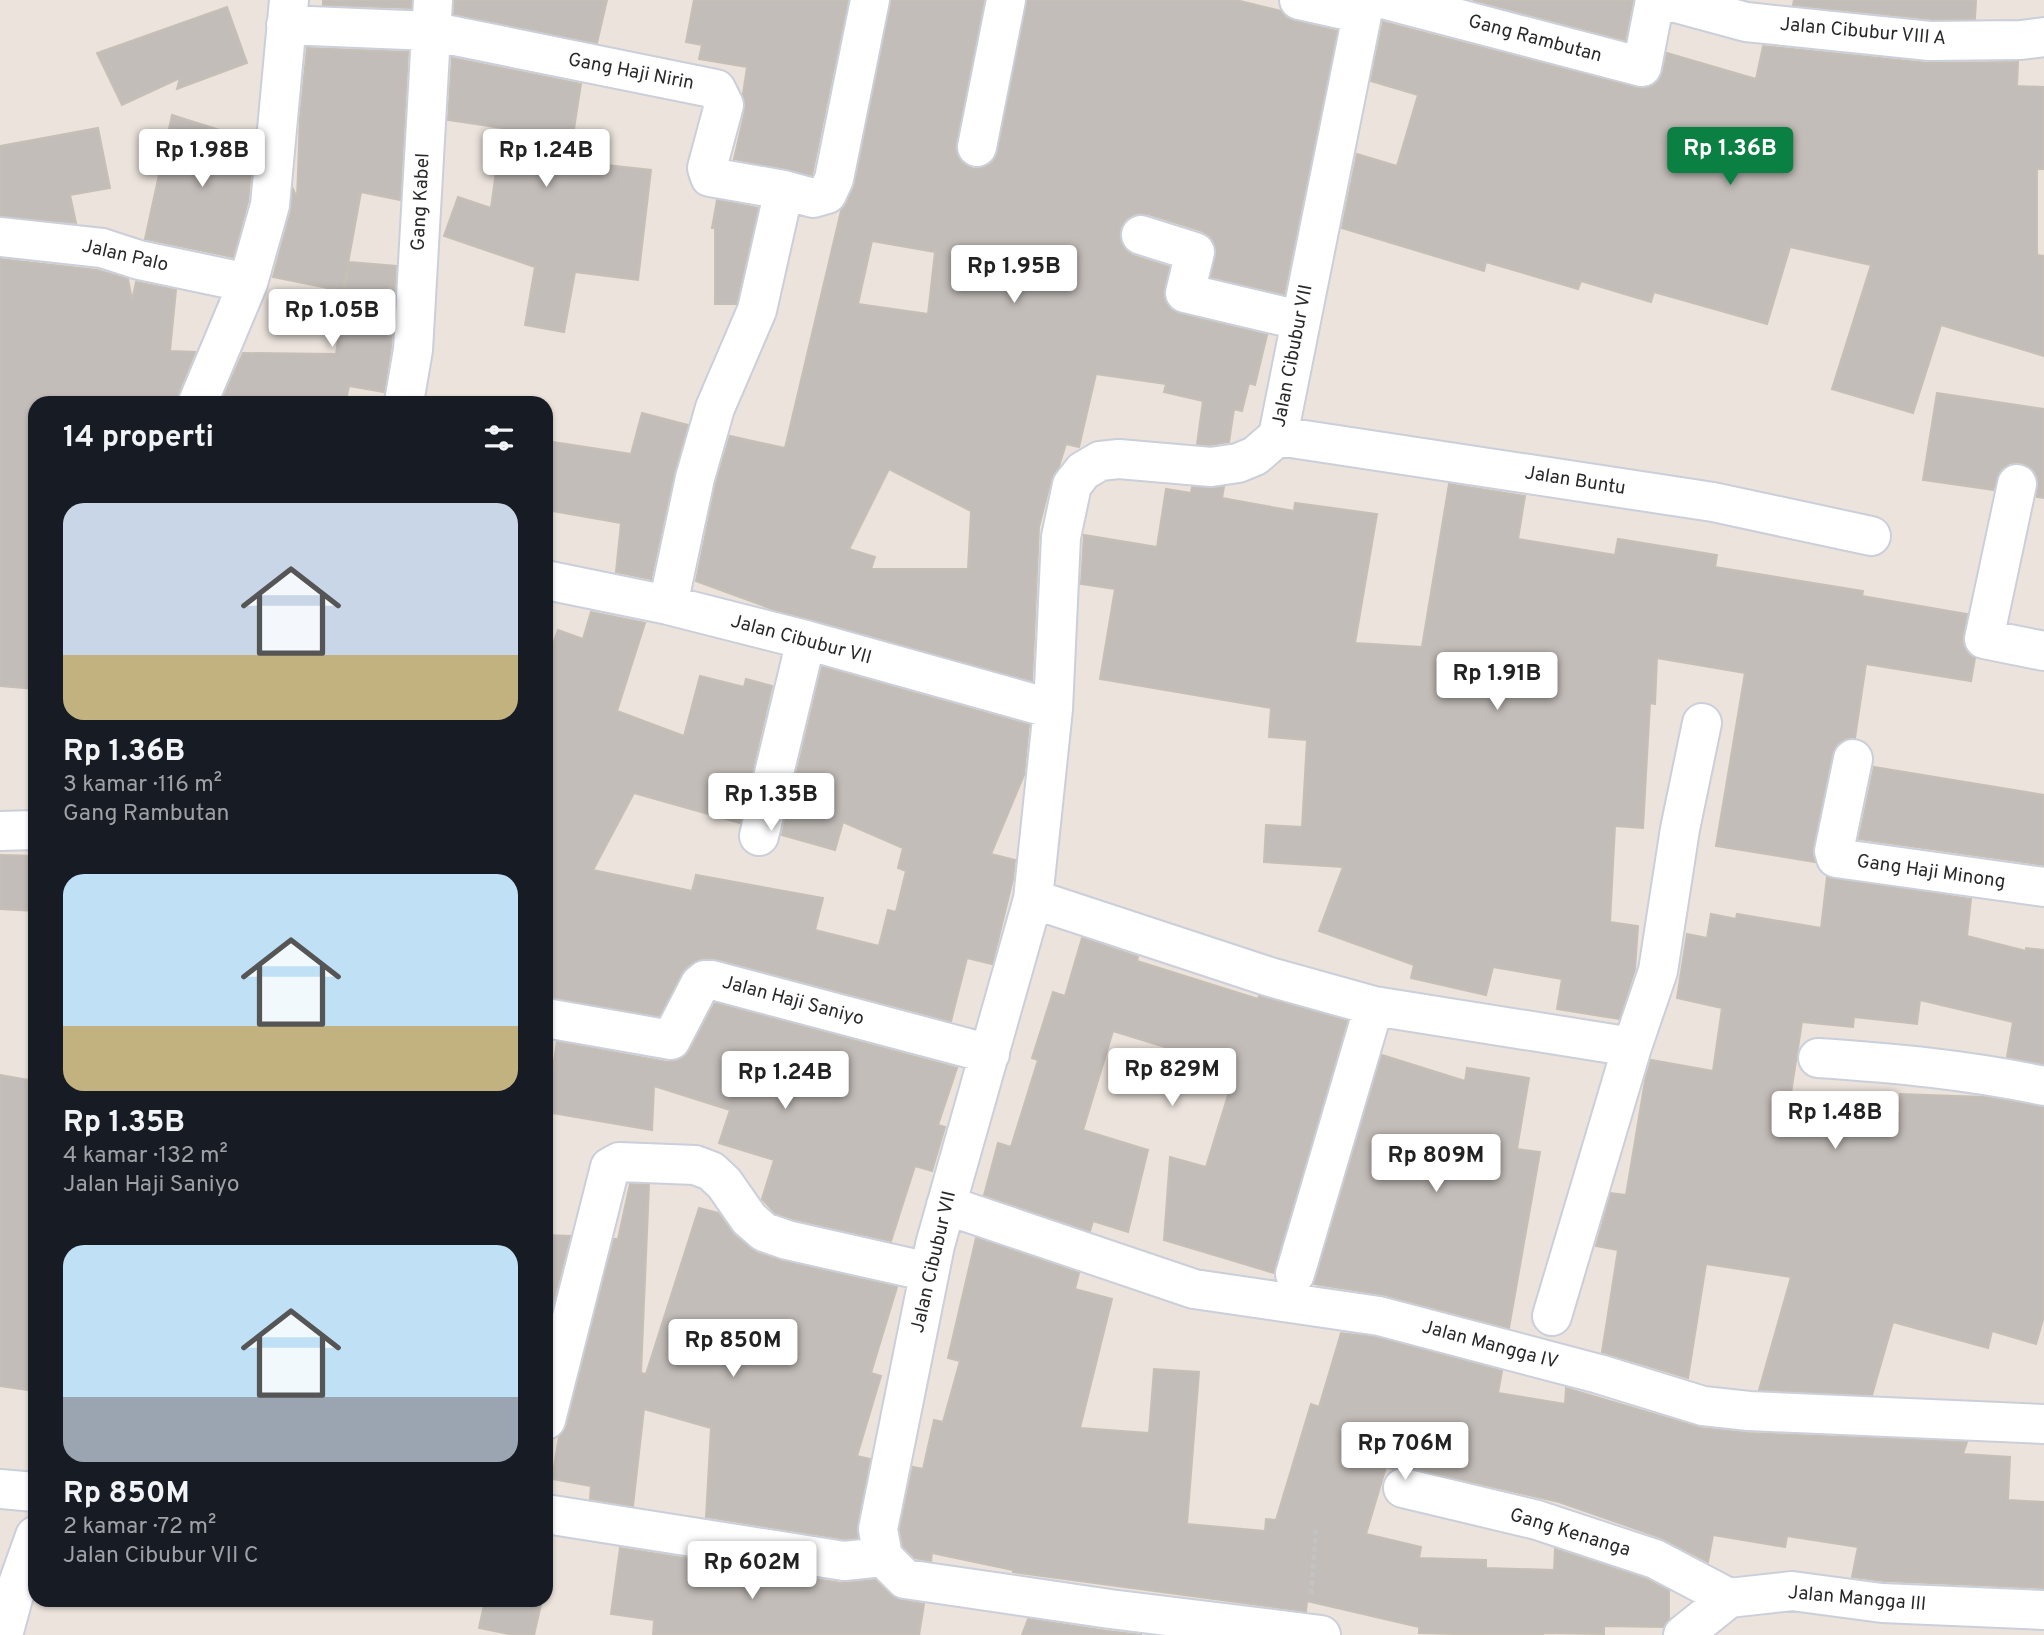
<!DOCTYPE html>
<html lang="id">
<meta charset="utf-8">
<style>
:root{--surface:#171b24;--page:#242831;--text:#f1f3f6;--muted:#9ea1a6;--accent:#0b8043}
body{margin:0;font-family:Overpass,sans-serif;background:var(--page);color:var(--text);height:100vh;display:flex;flex-direction:column;font-size:26px;white-space:nowrap}
*{box-sizing:border-box;margin:0}
p{font-size:23px;color:var(--muted)}
.icon{flex:none;width:38px;height:38px;fill:none;stroke:currentColor;stroke-width:2;stroke-linecap:round;stroke-linejoin:round}
.map{position:relative;flex:1;overflow:hidden}
.side{position:absolute;left:28px;top:396px;width:525px;height:1211px;display:flex;flex-direction:column;background:var(--surface);border-radius:21px;box-shadow:0 2px 5px #0004}
.side>*{flex:none}
.price{position:absolute;translate:-50% -60px;padding:0 16px;border-radius:7px;background:#fff;color:#222;font-size:23px;line-height:46px;filter:drop-shadow(0 2px 4px #0008)}
.price::after{content:'';position:absolute;left:50%;top:42px;width:21px;height:16px;margin-left:-10px;background:inherit;clip-path:polygon(0 0,100% 0,50% 100%)}
.price.selected{background:var(--accent);color:#fff}
ul{padding:0;list-style:none}
li{display:grid;align-content:center;gap:14px;height:371px;padding:0 35px}
li span{display:grid;place-items:center;height:217px;border-radius:21px;color:#555}
li>.icon{margin-inline-start:auto}
span .icon{width:126px;height:126px;fill:#fffc;stroke-width:1}
li b{font-size:30px}
h2{display:flex;justify-content:space-between;align-items:center;height:84px;padding:0 35px;font-size:30px}
.map>svg:first-child{display:block}
.building{fill:#c3bdb9;stroke:#c6bfb6;stroke-width:2;fill-rule:evenodd}
.lines{fill:none;stroke-linecap:round;stroke-linejoin:round}
.minor-casing{stroke:#cacfda;stroke-width:42}
.path{stroke:#c3c3c3;stroke-width:4.5;stroke-dasharray:5 3.5;stroke-linecap:butt}
.minor{stroke:#fff;stroke-width:38}
.labels{text-anchor:middle;dominant-baseline:central;stroke-width:5;stroke-linejoin:round;paint-order:stroke}
.street-label{font-size:19px;fill:#292929;stroke:#fff}
</style>
<div class="map">
<svg width="2044" height="1635" viewBox="0 0 2044 1635">
<rect width="100%" height="100%" fill="#ebe3dc"/>
<path class="building" d="M323,0H411V8L323,5Z
M455,0H607L597,43L454,14Z
M694,0H848L812,175L734,159L745,111L743,94L747,67L699,59L702,45L686,42Z
M891,0H984L956,143V153L962,163L973,169L983,168L993,162L998,151L1027,0H1236L1281,11L1285,17L1294,21L1337,31L1284,294L1211,277L1216,247L1211,237L1202,231L1148,214H1137L1127,218L1120,228V239L1125,250L1134,256L1169,267L1164,288V298L1171,309L1180,314L1267,335L1255,385L1249,383L1242,411L1234,409L1229,442L1210,445L1197,444L1203,401L1164,392L1166,384L1096,374L1079,447L1066,444L1059,466L1051,480L1039,527L1032,681L772,609L696,581L716,483L730,436L785,448L841,211L847,203L855,183ZM872,241L935,252L928,314L858,304ZM889,469L971,511L968,569H871L875,557L849,549Z
M1473,0H1633L1625,40Z
M1794,0H1976L1975,19H1931L1793,5Z
M227,7L247,63L177,89L180,78L122,105L97,53Z
M1383,22L1637,88H1649L1659,81L1663,71L1667,53L1756,79L1763,46L1928,63L2018,62L2017,86L2044,87V169H2037V255L2044,256V356L1941,325L1913,413L1832,389L1871,265L1790,247L1767,324L1654,292L1651,302L1581,281L1578,289L1486,262L1484,271L1342,228L1357,154L1397,166L1418,95L1371,81Z
M307,48L408,52L400,200L361,192L343,291L273,277L291,211L293,189L297,198L300,118Z
M452,58L581,84L569,161L651,170L638,280L575,272L564,332L525,325L535,267L444,236L458,197L491,208L502,128L448,120Z
M172,115L254,141L248,201L233,257L145,239Z
M98,128L110,188L70,195L76,223L0,216V146Z
M717,200L758,208L736,304H715V228H712Z
M0,259L97,270L128,279L132,300L136,282L176,290L170,351L195,352L178,394L177,402H35V689L0,686Z
M349,262L396,266L391,347L384,392L349,386L346,400L223,398L243,353L336,354Z
M1937,393L2044,409V498L2037,497L2038,478L2032,468L2021,463H2010L2001,469L1993,490L1923,480Z
M642,413L688,425L674,473L651,579L616,572L621,523L546,510V441L631,454Z
M1449,484L1525,496L1518,539L1615,555L1618,539L1717,555L1715,567L1863,591L1862,596L1967,614L1963,634V645L1969,655L1975,658L1971,681L1866,664L1855,738L1845,739L1837,744L1832,755L1813,847L1815,862L1716,846L1745,673L1657,658L1655,704L1650,703L1643,828L1615,826L1610,922L1638,926L1635,969L1619,1019L1557,1009L1562,979L1493,967L1486,995L1411,978L1414,965L1319,931L1343,867L1264,862L1266,825L1302,827L1307,740L1269,737L1271,708L1100,679L1115,589L1081,584L1084,535L1157,547L1166,489L1191,493L1192,487H1224L1222,498L1294,511L1295,503L1377,514L1355,643L1422,647Z
M591,612L645,623L617,711L684,736L700,676L744,687L746,679L772,686L740,823L634,793L593,870L692,891L696,875L823,898L815,930L879,946L888,910L896,912L906,871L898,868L903,848L843,822L835,850L782,835L822,667L1029,725L1024,775L991,854L1015,860L1013,879L993,961L992,964L967,958L951,1021L712,958H704L686,967L659,1016L546,997V663L558,630L583,639Z
M1874,767L2044,795V865L1859,839Z
M0,855L35,856V911L0,909Z
M1827,877L1971,899L1967,936L2026,951V948L2044,950V1064L2007,1057L2013,1022L1920,1000L1917,1024L1854,1017L1853,1027L1802,1022L1791,1093L1900,1113V1094L1985,1097L2044,1107V1316L2036,1344L1992,1331L1988,1348L1893,1322L1872,1395L1759,1390L1791,1277L1706,1264L1688,1378L1602,1352L1618,1250L1596,1246L1611,1193L1626,1195L1645,1081L1651,1060L1713,1071L1722,1008L1677,998L1687,934L1707,938L1711,914L1736,919L1737,914L1821,928Z
M1082,938L1138,957L1137,961L1258,999L1259,996L1347,1021L1274,1273L1164,1240L1170,1157L1206,1167L1236,1069L1113,1031L1083,1130L1148,1150L1128,1232L1093,1221L1090,1231L984,1195L998,1143L1011,1147L1038,1060L1032,1058L1053,992L1065,996Z
M715,1003L957,1068L938,1125L945,1127L932,1171L915,1166L891,1241L793,1219L775,1213L762,1199L774,1160L719,1143L730,1110L654,1086L652,1130L546,1112L557,1042L667,1062L680,1060L690,1050Z
M1382,1055L1465,1081L1467,1068L1529,1078L1517,1149L1540,1152L1509,1328L1385,1295L1314,1284Z
M0,1075L35,1081V1391L0,1386Z
M630,1184L649,1185L641,1373L646,1374L699,1208L718,1213L734,1235L757,1253L782,1261L897,1287L871,1373L881,1376L857,1456L870,1459L857,1525V1538L845,1539L706,1517L711,1428L644,1409L633,1506L590,1499L591,1486L552,1479L559,1437L567,1425L614,1239H618Z
M546,1235L570,1236L546,1331Z
M976,1238L1079,1273L1075,1289L1112,1299L1080,1428L1149,1433L1154,1369L1199,1372L1187,1524L1265,1531L1266,1519L1276,1520L1311,1404L1319,1407L1341,1333L1375,1337L1502,1371L1498,1393L1565,1404L1566,1388L1701,1428L1748,1433L1967,1442L1963,1454L2010,1457L2008,1500L2044,1502V1588L1884,1581L1852,1577L1858,1547L1787,1536L1785,1547L1713,1535L1708,1562L1662,1538L1559,1502L1407,1467L1393,1469L1386,1467L1366,1534L1421,1547L1419,1558L1486,1560V1568L1554,1570L1555,1549L1646,1579L1669,1591V1619L1663,1627L1604,1626V1634L1543,1633V1635H1489L1419,1633V1627L1307,1601L1306,1611H1303L1013,1572V1570L932,1553L931,1561L915,1558L903,1546L900,1529L913,1467L923,1469L934,1420L943,1422L960,1361L948,1358Z
M620,1548L841,1583L875,1580L890,1594L901,1600L924,1604L919,1635H653L654,1620L611,1614Z
M485,1600H542L534,1635H514L479,1628Z
M1028,1619L1107,1631L1142,1635H1022Z"/>
<g class="lines">
<defs>
<path id="minor" d="M1299,0L1362,14
M1387,0L1642,67L1655,0
M1665,0L1746,22L1930,41L2021,40L2044,37
M286,25L430,31L716,89L724,105L707,168L710,177L784,190L813,198L827,194L834,179L870,0
M977,147L1006,0
M1141,235L1195,252L1185,293L1299,320
M0,237L102,248L139,260L248,283
M198,402L248,283L270,205L289,0
M404,402L413,350L433,0
M1278,436L1713,502L1871,536
M2017,484L1984,639L2044,651
M546,580L668,605L806,640L1053,709
M668,605L695,478L715,408L757,310L784,190
M1853,759L1834,851L1836,858L2044,887
M0,831L35,830
M759,836L806,640
M1033,899L1270,977L1374,1006L1632,1047
M546,1018L671,1040L700,984L705,980H712L990,1054
M1818,1058C1894,1063 1969,1070 2044,1086
M946,1205L1194,1289L1379,1316L1599,1374L1703,1406L1749,1411L2044,1424
M1295,1274L1374,1006
M1552,1316L1632,1047L1658,971L1680,829L1702,723
M546,1420L610,1167L619,1162L695,1165L711,1171L724,1183L749,1219L764,1232L787,1240L929,1272
M1403,1488L1537,1520L1655,1559L1729,1598
M0,1489L35,1492
M546,1514L844,1561L883,1557
M3,1635L13,1598L35,1536
M1321,1635L1110,1609L905,1579L883,1557L878,1529L935,1245L1033,899L1053,709L1061,537L1072,485L1083,471L1100,461L1119,459L1211,467L1238,463L1255,456L1278,436L1365,0
M1683,1635L1729,1598L1792,1591L1882,1603L2044,1610"/>
</defs>
<use href="#minor" class="minor-casing"/>
<path class="path" d="M1311,1594L1316,1529"/>
<use href="#minor" class="minor"/>
</g>
<g class="labels">
<g class="street-label">
<text transform="translate(1863 32) rotate(5)">Jalan Cibubur VIII A</text>
<text transform="translate(1535 39) rotate(15)">Gang Rambutan</text>
<text transform="translate(631 72) rotate(11)">Gang Haji Nirin</text>
<text transform="translate(421 202) rotate(-87)">Gang Kabel</text>
<text transform="translate(125 256) rotate(13)">Jalan Palo</text>
<text transform="translate(1293 356) rotate(-79)">Jalan Cibubur VII</text>
<text transform="translate(1575 481) rotate(9)">Jalan Buntu</text>
<text transform="translate(801 640) rotate(15)">Jalan Cibubur VII</text>
<text transform="translate(1931 872) rotate(8)">Gang Haji Minong</text>
<text transform="translate(793 1001) rotate(15)">Jalan Haji Saniyo</text>
<text transform="translate(934 1262) rotate(-77)">Jalan Cibubur VII</text>
<text transform="translate(1490 1345) rotate(15)">Jalan Mangga IV</text>
<text transform="translate(1570 1533) rotate(17)">Gang Kenanga</text>
<text transform="translate(1857 1599) rotate(5)">Jalan Mangga III</text>
</g>
</g>
</svg>
<b class="price selected" style="left:1730px;top:187px">Rp 1.36B</b>
<b class="price" style="left:202px;top:189px">Rp 1.98B</b>
<b class="price" style="left:546px;top:189px">Rp 1.24B</b>
<b class="price" style="left:1014px;top:305px">Rp 1.95B</b>
<b class="price" style="left:332px;top:349px">Rp 1.05B</b>
<b class="price" style="left:1497px;top:712px">Rp 1.91B</b>
<b class="price" style="left:771px;top:833px">Rp 1.35B</b>
<b class="price" style="left:1172px;top:1108px">Rp 829M</b>
<b class="price" style="left:785px;top:1111px">Rp 1.24B</b>
<b class="price" style="left:1835px;top:1151px">Rp 1.48B</b>
<b class="price" style="left:1436px;top:1194px">Rp 809M</b>
<b class="price" style="left:733px;top:1379px">Rp 850M</b>
<b class="price" style="left:1405px;top:1482px">Rp 706M</b>
<b class="price" style="left:752px;top:1601px">Rp 602M</b>
<section class="side">
<h2>14 properti<svg class="icon" aria-label="filters" viewBox="0 0 24 24"><path d="M4 7h16M4 17h16"/><circle cx="9" cy="7" r="2"/><circle cx="15" cy="17" r="2"/></svg></h2>
<ul>
<li><span style="background:linear-gradient(#c9d6e8 70%,#c2b280 0)"><svg class="icon" aria-label="home" viewBox="0 0 24 24"><path d="M3 11l9-7 9 7M6 9v11h12V9"/></svg></span><div><b>Rp 1.36B</b><p>3 kamar · 116 m²</p><p>Gang Rambutan</p></div></li>
<li><span style="background:linear-gradient(#bfe0f5 70%,#c2b280 0)"><svg class="icon" aria-label="home" viewBox="0 0 24 24"><path d="M3 11l9-7 9 7M6 9v11h12V9"/></svg></span><div><b>Rp 1.35B</b><p>4 kamar · 132 m²</p><p>Jalan Haji Saniyo</p></div></li>
<li><span style="background:linear-gradient(#bfe0f5 70%,#9aa5b1 0)"><svg class="icon" aria-label="home" viewBox="0 0 24 24"><path d="M3 11l9-7 9 7M6 9v11h12V9"/></svg></span><div><b>Rp 850M</b><p>2 kamar · 72 m²</p><p>Jalan Cibubur VII C</p></div></li>
</ul>
</section>
</div>
